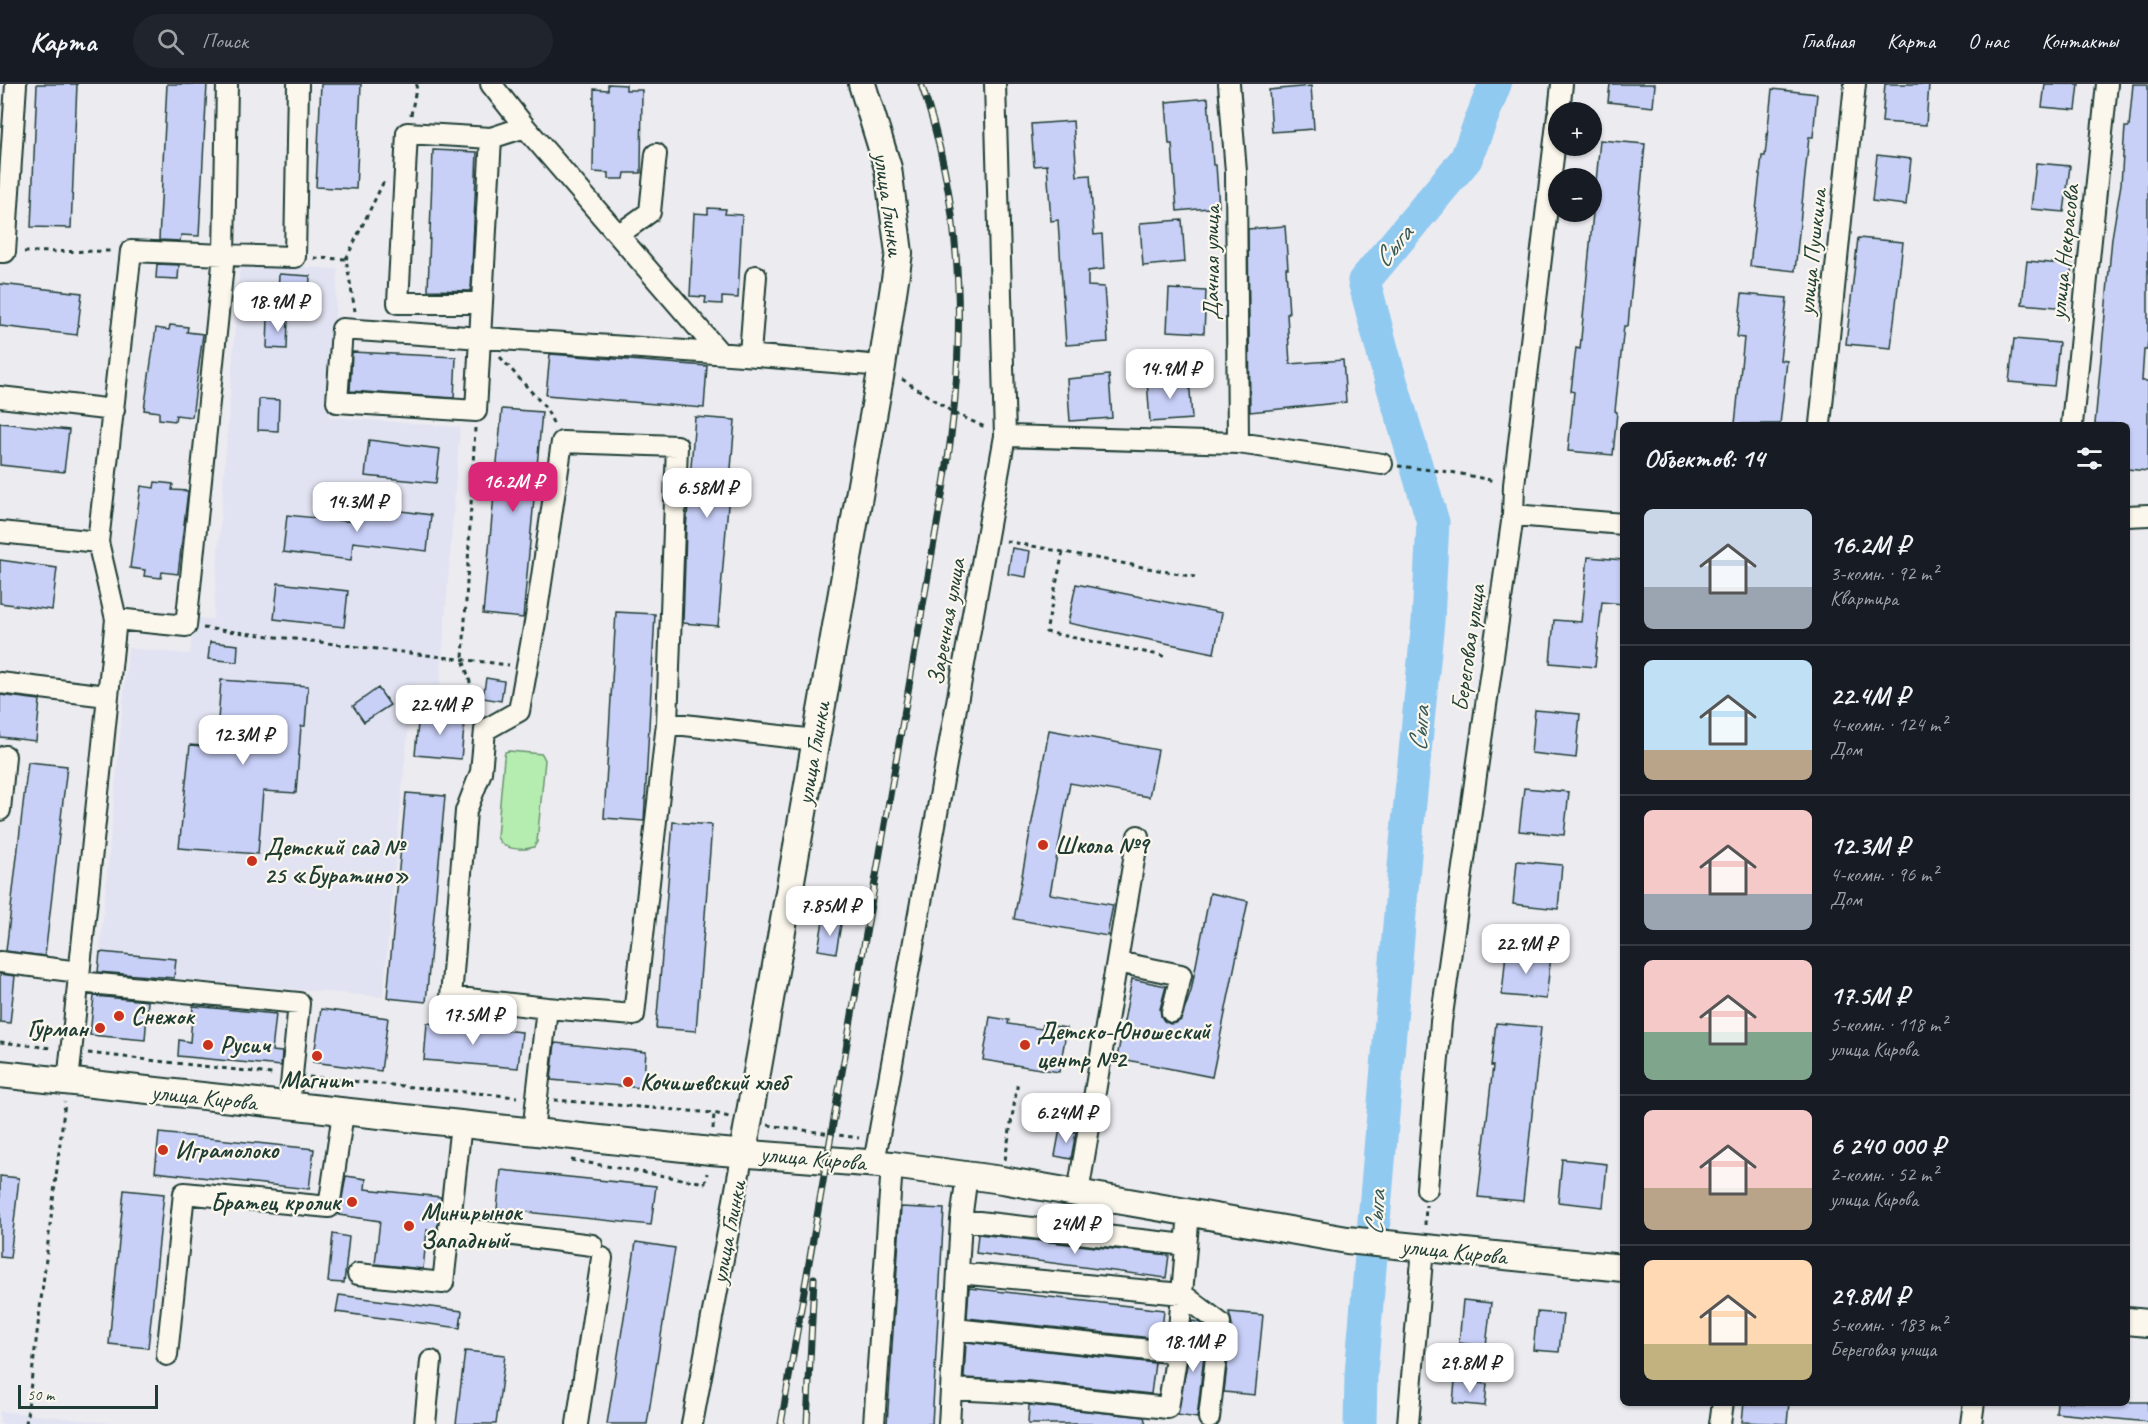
<!DOCTYPE html>
<html lang="ru">
<meta charset="utf-8">
<style>
:root{--surface:#171b24;--page:#20242c;--text:#f1f3f6;--muted:#9ea1a6;--line:#363941;--accent:#db2777}
body{margin:0;font-family:Caveat,sans-serif;background:var(--page);color:var(--text);height:100vh;display:flex;flex-direction:column;font-size:22px;white-space:nowrap}
*{box-sizing:border-box;margin:0}
p{font-size:20px;color:var(--muted)}
.icon{flex:none;width:33px;height:33px;fill:none;stroke:currentColor;stroke-width:2;stroke-linecap:round;stroke-linejoin:round}
.map{position:relative;flex:1;overflow:hidden}
.side{position:absolute;left:1620px;top:338px;width:510px;height:984px;display:flex;flex-direction:column;background:var(--surface);border-radius:9px;box-shadow:0 2px 4px #0004}
.side>*{flex:none}
.fabs{position:absolute;left:1548px;top:18px;display:grid;gap:12px}
.fabs a{display:grid;place-items:center;width:54px;height:54px;border-radius:50%;background:var(--surface);box-shadow:0 2px 4px #0004;font-size:30px}
.scale{position:absolute;left:18px;bottom:15px;width:140px;box-sizing:border-box;padding-left:6px;border:3px solid #1f3d34;border-top:0;font-size:16px;line-height:21px;white-space:nowrap;color:#1f3d34;-webkit-text-stroke:4px #fbf7ec;paint-order:stroke}
.price{position:absolute;translate:-50% -51px;padding:0 14px;border-radius:12px;background:#fff;color:#222;font-size:20px;line-height:39px;filter:drop-shadow(0 2px 3px #0008)}
.price::after{content:'';position:absolute;left:50%;top:36px;width:18px;height:14px;margin-left:-9px;background:inherit;clip-path:polygon(0 0,100% 0,50% 100%)}
.price.selected{background:var(--accent);color:#fff}
ul{padding:0;list-style:none}
li{display:flex;align-items:center;gap:18px;height:150px;padding:0 24px}
li+li{border-top:2px solid var(--line)}
li span{display:grid;place-items:center;flex:none;width:168px;height:120px;border-radius:9px;color:#555}
li>.icon{margin-inline-start:auto}
span .icon{width:72px;height:72px;fill:#fffc;stroke-width:1}
li b{font-size:26px}
h2{display:flex;justify-content:space-between;align-items:center;height:72px;padding:0 24px;font-size:26px}
header{display:flex;align-items:center;gap:36px;box-sizing:border-box;height:84px;padding:0 30px;background:var(--surface);border-bottom:2px solid var(--line)}
header strong{font-size:28px}
nav{display:flex;gap:33px;margin-inline-start:auto;font-size:21px}
.search{width:420px;height:54px;background:var(--page);display:flex;align-items:center;gap:15px;box-sizing:border-box;padding:0 21px;border-radius:33px;color:var(--muted);font-size:22px}
.map>svg:first-child{display:block}
.built{fill:#e2e3f2}
.green{fill:#b5ecaf;stroke:#6a9472;stroke-width:1.5}
.lines{fill:none;stroke-linecap:round;stroke-linejoin:round}
.river{stroke:#91caf0;stroke-width:33}
.building{fill:#c9d0f8;stroke:#1f3d34;stroke-width:1.5}
.minor-casing{stroke:#1f3d34;stroke-width:24}
.major-casing{stroke:#1f3d34;stroke-width:30}
.path{stroke:#1f3d34;stroke-width:3;stroke-dasharray:4.5 4.5;stroke-linecap:butt}
.minor{stroke:#fbf7ec;stroke-width:20}
.major{stroke:#fbf7ec;stroke-width:26}
.rail-casing{stroke:#1f3d34;stroke-width:7}
.rail{stroke:#fbf7ec;stroke-width:4.5;stroke-dasharray:14;stroke-linecap:butt}
.poi-dot{fill:#c8321e;stroke:#fbf7ec;stroke-width:2}
.labels{text-anchor:middle;dominant-baseline:central;stroke-width:4.5;stroke-linejoin:round;paint-order:stroke}
.street-label{font-size:24px;fill:#1f3d34;stroke:#fbf7ec}
.poi-label{font-size:24px;font-weight:bold;fill:#1f3d34;stroke:#fbf7ec;text-anchor:start}
.water-label{font-size:26px;font-style:italic;fill:#36595a;stroke:#fbf7ec}
</style>
<header>
<strong>Карта</strong>
<div class="search"><svg class="icon" aria-label="search" viewBox="0 0 24 24"><circle cx="10" cy="10" r="6"/><path d="M15 15l6 6"/></svg>Поиск</div>
<nav><a>Главная</a><a>Карта</a><a>О нас</a><a>Контакты</a></nav>
</header>
<div class="map">
<svg width="2148" height="1340" viewBox="0 0 2148 1340">
<rect width="100%" height="100%" fill="#ecebf0"/>
<filter id="ink" filterUnits="userSpaceOnUse"><feTurbulence type="fractalNoise" baseFrequency=".0167" numOctaves="2"/><feDisplacementMap in="SourceGraphic" scale="12" xChannelSelector="R" yChannelSelector="G"/><feConvolveMatrix kernelMatrix="1 2 1 2 8 2 1 2 1" color-interpolation-filters="sRGB"/></filter>
<g filter="url(#ink)">
<path class="built" d="M240,179L338,185L329,333L460,343L440,602L414,600L404,685L383,913L98,888L128,564L190,570L193,534L213,535Z
M0,1327L119,1340H0Z"/>
<path class="green" d="M509,667L542,670L545,676L537,758L534,763C522,767 502,766 497,753L504,674L505,668Z"/>
<g class="lines">
<path class="river" d="M1360,1340L1361,1290L1406,759L1428,537L1433,438L1386,280L1364,197L1466,75L1495,0"/>
</g>
<path class="building" d="M37,0H77L71,144L31,143Z
M167,0H207L199,152L181,151L180,157L159,156Z
M321,0H361L356,105L316,103Z
M608,0L626,1V6H642L641,89H625L624,95H608V89L593,88L594,5L608,6Z
M1610,0H1655L1653,23L1608,18Z
M1885,0H1929L1926,41L1882,38Z
M2045,0H2079L2076,26L2042,23Z
M2133,0H2148V255L2147,266H2144L2142,297H2148V387L2127,385V340H2095L2112,154L2121,100L2125,43H2129Z
M1311,2L1314,45L1272,48L1269,6Z
M1772,5L1817,10L1813,53H1809L1795,187L1750,182L1762,72H1765Z
M1208,14L1213,81H1216L1219,123L1177,127L1172,60H1169L1166,18Z
M1073,37L1077,92L1090,91L1094,151L1102,150L1104,185L1088,187V202L1104,203L1108,258L1066,261L1058,136L1051,137L1047,81L1034,82L1031,40Z
M1600,56L1645,60L1628,242H1624L1615,327L1617,328L1613,371L1568,367L1574,308L1571,307L1576,264L1580,265Z
M433,66L477,68L471,207L428,206Z
M1877,71L1911,75L1906,121L1872,117Z
M2036,79L2070,82L2064,128L2031,125Z
M708,124L726,125L725,130L742,131L738,214L722,213V220L705,219L706,213L690,212L694,129L708,130Z
M1182,136L1185,178L1143,182L1140,139Z
M1285,142L1288,184H1286L1289,230H1287L1290,280L1343,276L1346,318L1250,328L1248,145Z
M1858,154L1903,158L1891,264L1846,260Z
M2027,177L2072,181L2067,224L2022,220Z
M157,180L179,181L178,195L156,194Z
M279,190L310,192L309,212L278,210Z
M0,200L82,209L77,251L0,242Z
M1169,205L1206,207L1204,249L1167,247Z
M1742,210L1787,214L1780,276L1787,277L1780,340H1735L1744,254L1737,253Z
M268,233L288,234L287,265L267,264Z
M170,241L188,243L187,248L203,250L192,333L176,331L175,337L159,335V328L144,326L156,244L169,246Z
M2014,255L2059,259L2054,302L2009,298Z
M352,268L456,273L454,314L350,307Z
M550,270L707,282L704,324L546,311Z
M1109,291L1112,334L1070,337L1067,295Z
M1189,293L1192,335L1150,338L1147,296Z
M259,315L279,316L278,347L258,346Z
M502,325L542,328L523,534L483,530Z
M695,333L735,336L718,542L683,539L686,445Z
M0,339L69,346L64,388L0,381Z
M369,356L440,365L436,399L365,392Z
M155,398L173,400L172,406L188,407L178,490L162,488L161,494L144,492L145,486L130,484L141,402L154,404Z
M357,421L431,431L427,467L353,458L351,476L283,468L287,431L355,438Z
M1012,464L1030,467L1026,493L1008,490Z
M1588,473L1623,476V520L1602,518L1595,583L1550,579L1554,536L1581,538Z
M0,476L57,484L52,526L0,519Z
M278,499L348,507L344,543L274,535Z
M1076,500L1222,529L1214,569L1068,539Z
M616,528L655,530L644,737L604,734Z
M210,558L238,561L237,578L208,575Z
M486,594L504,597L501,617L483,614Z
M221,596L308,602L305,642H301L296,709L263,707L258,770L179,764L190,661L216,663Z
M378,604L390,621L364,638L353,622Z
M0,611L40,616L36,657L0,653Z
M1535,626L1580,630L1576,674L1531,669Z
M419,629L465,633L461,675L415,671Z
M1049,646L1158,666L1149,713L1070,699L1050,810L1113,821L1107,852L1014,835Z
M28,678L67,682L45,872L6,867Z
M1524,704L1569,708L1564,751L1519,747Z
M406,709L445,712L426,918L387,914Z
M673,738L712,741L696,947L656,944Z
M1517,777L1562,781L1558,825L1513,820Z
M1210,809L1248,817L1212,993L1117,974L1132,895L1166,902L1160,925L1161,932L1164,937L1170,940L1176,939L1181,936L1191,907Z
M823,837L841,840L836,869L818,866Z
M100,868L176,875L174,894L98,888Z
M1506,868L1551,872L1546,915L1502,911Z
M0,890L15,892L10,939L0,938Z
M94,912L148,917L145,956L90,951Z
M193,922L276,930L272,967L282,968L281,982L178,972L179,956L190,958Z
M321,925L388,934L381,987L313,978Z
M990,933L1009,936L1008,940L1042,945L1043,940L1067,944L1059,988L983,976Z
M427,939L522,948L518,984L424,976Z
M1496,939L1541,943L1523,1117L1478,1113L1493,982H1491Z
M555,959L646,968L643,1004L551,996Z
M1060,1045L1076,1048L1071,1075L1055,1072Z
M159,1049L314,1065L309,1105L155,1088Z
M1562,1075L1607,1080L1603,1123L1558,1118Z
M501,1086L656,1102L651,1141L497,1125Z
M0,1092L19,1094L10,1174L0,1173Z
M346,1092L366,1095L365,1105L441,1113L437,1147L427,1146L423,1185L375,1180L380,1137L339,1131Z
M124,1106L164,1110L148,1264L109,1260Z
M901,1123L944,1125L932,1340H887Z
M333,1150L349,1153L344,1199L328,1198Z
M978,1150L1169,1171L1166,1194L976,1169Z
M636,1158L675,1164L647,1340H607Z
M969,1204L1164,1226L1161,1255L967,1234Z
M339,1211L462,1227L460,1244L336,1228Z
M1463,1216L1491,1219L1486,1262L1459,1259Z
M1229,1228L1263,1231L1255,1311L1224,1308L1232,1240Z
M1537,1228L1563,1230L1559,1268L1533,1266Z
M1192,1237L1198,1238L1207,1244L1197,1334L1177,1331L1189,1271Z
M966,1258L1155,1279L1151,1310L1029,1297L964,1294Z
M465,1267L505,1271L496,1340H456Z
M1455,1297L1487,1300L1485,1322L1453,1319Z
M1744,1318H1789L1787,1340L1742,1338Z
M2057,1318H2148V1338L2056,1329Z
M1029,1321L1144,1333L1146,1340H1028Z"/>
<g class="lines">
<defs>
<path id="minor" d="M227,0L224,171L295,173L298,0
M491,0L525,43L719,268
M1229,0L1236,88L1238,359
M1559,28L1562,0
M525,43L491,54L476,327L337,318L342,245C522,257 702,266 882,282
M618,151L650,128L656,70
M0,168H5L16,0
M482,219H398L407,49L491,54
M750,270L756,192
M0,313L114,326
M1820,340L1855,0
M2072,340L2107,0
M1005,352L1238,359L1382,380
M1513,431L1623,440
M2127,432L2148,431
M0,448L98,458
M0,599L107,612
M0,726L5,672
M0,878L79,888
M1117,878L1181,891L1172,928
M78,898L299,919L289,1022
M547,924L451,913L466,727L481,688L485,646L519,627L536,533L562,358L677,362L667,639
M68,998L116,535L98,458L131,167L224,171L186,542L116,535
M533,1048L547,924L634,931L667,639L815,656
M874,1079L1005,352L995,0
M1427,1105L1441,938L1513,431L1514,401L1558,31
M1078,1109L1138,752
M1189,1128L1182,1210L1220,1239L1209,1334
M961,1136L1186,1161
M449,1143L592,1161
M358,1190L443,1199L461,1040
M955,1245L1177,1269L1182,1210L958,1189
M167,1271L184,1109L329,1123L343,1029
M951,1305L1028,1309L1168,1324L1177,1269
M425,1340L431,1277
M577,1340L602,1174
M692,1340L743,1068
M874,1340L892,1081
M949,1340L961,1136L967,1091
M1408,1340L1423,1164
M1720,1340L1723,1318
M1971,1340L1974,1318"/>
<path id="major" d="M0,990L711,1067L892,1081L1002,1096L1347,1156L1623,1184
M743,1068L882,282L899,169L888,84L862,0
M2127,1237L2148,1239"/>
</defs>
<use href="#minor" class="minor-casing"/>
<use href="#major" class="major-casing"/>
<path class="path" d="M411,31L417,0
M24,168L114,167
M314,174L346,175L355,227
M346,175L385,95
M500,273L546,324L555,343
M902,295L954,329L987,344
M475,344L463,575L479,628
M1398,382L1457,389L1495,397
M1006,457L1195,493
M1063,468L1046,548L1164,572
M203,544L509,581
M0,958L52,964
M88,969L272,990
M309,993L517,1013
M554,1016L714,1029L729,1033
M768,1041L859,1054
M713,1045L714,1029
M571,1076L705,1099L707,1089
M1005,1076L1018,997
M1425,1141L1426,1121
M26,1340L65,1018"/>
<use href="#minor" class="minor"/>
<use href="#major" class="major"/>
<defs>
<path id="rail" d="M781,1340L944,400C966,268 966,128 921,0
M807,1340L814,1194"/>
</defs>
<use href="#rail" class="rail-casing"/>
<use href="#rail" class="rail"/>
</g>
</g>
<g class="poi-dot">
<circle cx="1043" cy="761" r="6"/>
<circle cx="252" cy="777" r="6"/>
<circle cx="119" cy="932" r="6"/>
<circle cx="100" cy="944" r="6"/>
<circle cx="208" cy="961" r="6"/>
<circle cx="1025" cy="961" r="6"/>
<circle cx="317" cy="972" r="6"/>
<circle cx="628" cy="998" r="6"/>
<circle cx="163" cy="1066" r="6"/>
<circle cx="352" cy="1118" r="6"/>
<circle cx="409" cy="1142" r="6"/>
</g>
<g class="labels">
<g class="street-label">
<text transform="translate(889 120) rotate(82)">улица Глинки</text>
<text transform="translate(1812 168) rotate(-84)">улица Пушкина</text>
<text transform="translate(2064 168) rotate(-84)">улица Некрасова</text>
<text transform="translate(1211 179) rotate(-90)">Дачная улица</text>
<text transform="translate(946 538) rotate(-80)">Заречная улица</text>
<text transform="translate(1468 564) rotate(-82)">Береговая улица</text>
<text transform="translate(813 669) rotate(-80)">улица Глинки</text>
<text transform="translate(204 1013) rotate(6)">улица Кирова</text>
<text transform="translate(813 1074) rotate(5)">улица Кирова</text>
<text transform="translate(728 1148) rotate(-79)">улица Глинки</text>
<text transform="translate(1454 1167) rotate(6)">улица Кирова</text>
</g>
<g class="poi-label">
<text x="1055" y="761">Школа №9</text>
<text x="264" y="763">Детский сад №<tspan x="264" dy="28">25 «Буратино»</tspan></text>
<text x="131" y="932">Снежок</text>
<text x="88" y="944" text-anchor="end">Гурман</text>
<text x="1037" y="947">Детско-Юношеский<tspan x="1037" dy="28">центр №2</tspan></text>
<text x="220" y="961">Русич</text>
<text x="317" y="996" text-anchor="middle">Магнит</text>
<text x="640" y="998">Кочишевский хлеб</text>
<text x="175" y="1066">Играмолоко</text>
<text x="340" y="1118" text-anchor="end">Братец кролик</text>
<text x="421" y="1128">Минирынок<tspan x="421" dy="28">Западный</tspan></text>
</g>
<g class="water-label">
<text transform="translate(1393 162) rotate(-50)">Сыга</text>
<text transform="translate(1419 645) rotate(-85)">Сыга</text>
<text transform="translate(1375 1129) rotate(-85)">Сыга</text>
</g>
</g>
</svg>
<div class="fabs">
<a>+</a>
<a>−</a>
</div>
<div class="scale">50 m</div>
<b class="price" style="left:278px;top:249px">18.9M ₽</b>
<b class="price" style="left:1170px;top:316px">14.9M ₽</b>
<b class="price selected" style="left:513px;top:429px">16.2M ₽</b>
<b class="price" style="left:707px;top:435px">6.58M ₽</b>
<b class="price" style="left:357px;top:449px">14.3M ₽</b>
<b class="price" style="left:440px;top:652px">22.4M ₽</b>
<b class="price" style="left:243px;top:682px">12.3M ₽</b>
<b class="price" style="left:830px;top:853px">7.85M ₽</b>
<b class="price" style="left:1526px;top:891px">22.9M ₽</b>
<b class="price" style="left:473px;top:962px">17.5M ₽</b>
<b class="price" style="left:1066px;top:1060px">6.24M ₽</b>
<b class="price" style="left:1075px;top:1171px">24M ₽</b>
<b class="price" style="left:1193px;top:1289px">18.1M ₽</b>
<b class="price" style="left:1470px;top:1310px">29.8M ₽</b>
<section class="side">
<h2>Объектов: 14<svg class="icon" aria-label="filters" viewBox="0 0 24 24"><path d="M4 7h16M4 17h16"/><circle cx="9" cy="7" r="2"/><circle cx="15" cy="17" r="2"/></svg></h2>
<ul>
<li><span style="background:linear-gradient(#c9d6e8 65%,#9aa5b1 0)"><svg class="icon" aria-label="home" viewBox="0 0 24 24"><path d="M3 11l9-7 9 7M6 9v11h12V9"/></svg></span><div><b>16.2M ₽</b><p>3-комн. · 92 m²</p><p>Квартира</p></div></li>
<li><span style="background:linear-gradient(#bfe0f5 75%,#b9a48a 0)"><svg class="icon" aria-label="home" viewBox="0 0 24 24"><path d="M3 11l9-7 9 7M6 9v11h12V9"/></svg></span><div><b>22.4M ₽</b><p>4-комн. · 124 m²</p><p>Дом</p></div></li>
<li><span style="background:linear-gradient(#f6c9c9 70%,#9aa5b1 0)"><svg class="icon" aria-label="home" viewBox="0 0 24 24"><path d="M3 11l9-7 9 7M6 9v11h12V9"/></svg></span><div><b>12.3M ₽</b><p>4-комн. · 96 m²</p><p>Дом</p></div></li>
<li><span style="background:linear-gradient(#f6c9c9 60%,#7fa58c 0)"><svg class="icon" aria-label="home" viewBox="0 0 24 24"><path d="M3 11l9-7 9 7M6 9v11h12V9"/></svg></span><div><b>17.5M ₽</b><p>5-комн. · 118 m²</p><p>улица Кирова</p></div></li>
<li><span style="background:linear-gradient(#f6c9c9 65%,#b9a48a 0)"><svg class="icon" aria-label="home" viewBox="0 0 24 24"><path d="M3 11l9-7 9 7M6 9v11h12V9"/></svg></span><div><b>6 240 000 ₽</b><p>2-комн. · 52 m²</p><p>улица Кирова</p></div></li>
<li><span style="background:linear-gradient(#ffd9b3 70%,#c2b280 0)"><svg class="icon" aria-label="home" viewBox="0 0 24 24"><path d="M3 11l9-7 9 7M6 9v11h12V9"/></svg></span><div><b>29.8M ₽</b><p>5-комн. · 183 m²</p><p>Береговая улица</p></div></li>
</ul>
</section>
</div>
